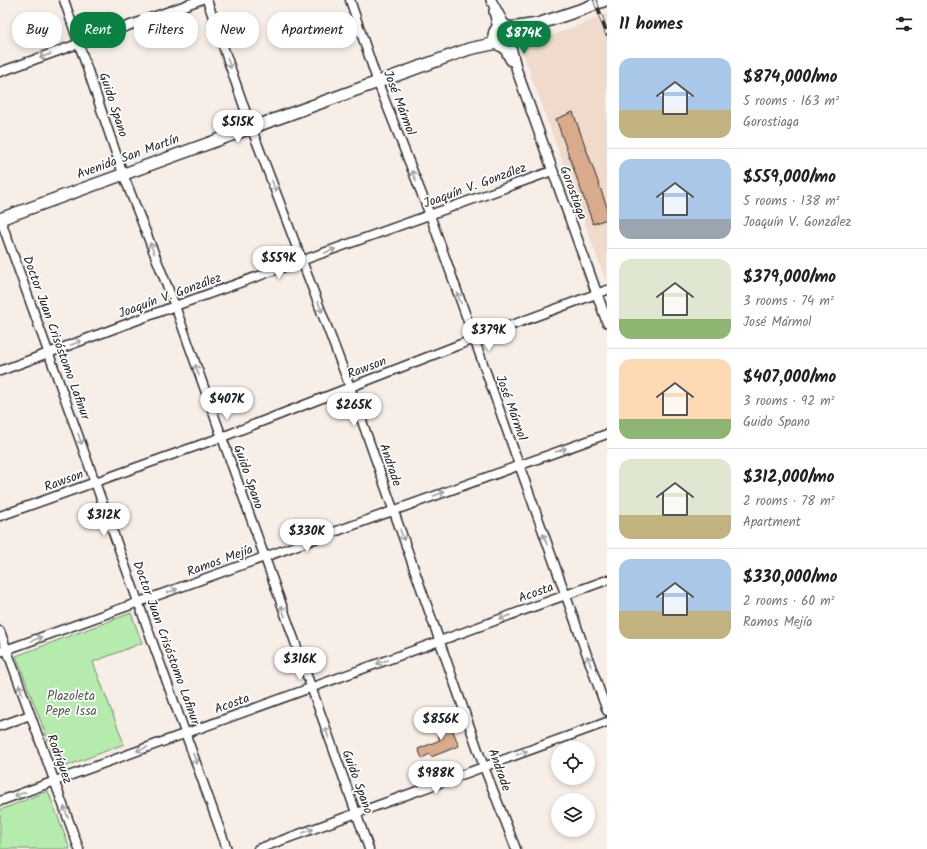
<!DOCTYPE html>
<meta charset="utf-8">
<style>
:root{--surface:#fff;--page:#f2f2f2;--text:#222;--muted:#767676;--line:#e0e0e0;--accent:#0b8043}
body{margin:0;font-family:Kalam,sans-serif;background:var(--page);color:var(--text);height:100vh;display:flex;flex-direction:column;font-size:15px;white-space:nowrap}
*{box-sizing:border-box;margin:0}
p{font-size:13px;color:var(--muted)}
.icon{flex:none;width:22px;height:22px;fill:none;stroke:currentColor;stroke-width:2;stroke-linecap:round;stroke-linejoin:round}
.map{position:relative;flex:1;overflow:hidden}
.sheet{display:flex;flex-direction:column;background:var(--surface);width:320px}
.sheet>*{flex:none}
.top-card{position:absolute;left:12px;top:12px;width:380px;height:36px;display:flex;gap:8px}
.buttons{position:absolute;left:551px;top:741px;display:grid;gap:8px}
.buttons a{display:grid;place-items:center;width:44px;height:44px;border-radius:50%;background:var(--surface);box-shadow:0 2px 6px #0003;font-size:20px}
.price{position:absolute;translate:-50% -34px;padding:0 9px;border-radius:14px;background:#fff;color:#222;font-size:13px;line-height:26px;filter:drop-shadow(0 1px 2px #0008)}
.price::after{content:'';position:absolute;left:50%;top:24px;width:12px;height:9px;margin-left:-6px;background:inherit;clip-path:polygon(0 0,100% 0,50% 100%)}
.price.on{background:var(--accent);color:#fff}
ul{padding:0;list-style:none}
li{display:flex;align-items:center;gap:12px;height:100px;padding:0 12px}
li+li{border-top:1px solid var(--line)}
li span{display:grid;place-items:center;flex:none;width:112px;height:80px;border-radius:12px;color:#555}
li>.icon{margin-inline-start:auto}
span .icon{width:48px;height:48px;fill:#fffc;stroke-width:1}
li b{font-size:17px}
h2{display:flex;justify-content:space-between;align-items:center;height:48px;padding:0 12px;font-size:17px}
.tag{padding:0 14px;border-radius:16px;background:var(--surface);box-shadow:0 2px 6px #0003;font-size:14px;line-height:36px}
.tag.on{background:var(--accent);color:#fff}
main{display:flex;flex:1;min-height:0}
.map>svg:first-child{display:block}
.built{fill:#efdacc}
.green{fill:#b5ecae;stroke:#708c6c}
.building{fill:#daaa8c;stroke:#2b2b2b}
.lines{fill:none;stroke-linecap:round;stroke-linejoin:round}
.minor-casing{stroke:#2b2b2b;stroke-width:11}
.tertiary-casing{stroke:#2b2b2b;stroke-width:12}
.secondary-casing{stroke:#2b2b2b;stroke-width:14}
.minor{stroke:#fff;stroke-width:8}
.tertiary{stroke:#fff;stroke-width:9}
.secondary{stroke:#fff;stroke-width:11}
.rail-casing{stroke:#2b2b2b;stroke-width:4}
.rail{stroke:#fff;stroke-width:2.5;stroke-dasharray:8;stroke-linecap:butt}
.oneway{stroke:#a0a0a0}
.labels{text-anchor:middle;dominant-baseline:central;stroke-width:3.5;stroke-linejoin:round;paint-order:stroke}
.street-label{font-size:13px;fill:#2b2b2b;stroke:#fff}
.park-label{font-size:13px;fill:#4e5b4c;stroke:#fff}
</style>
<main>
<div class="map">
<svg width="607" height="849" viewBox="0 0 607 849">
<rect width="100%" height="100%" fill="#f8eee8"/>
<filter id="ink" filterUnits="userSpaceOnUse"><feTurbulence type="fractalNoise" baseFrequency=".025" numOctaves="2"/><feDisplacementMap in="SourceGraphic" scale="8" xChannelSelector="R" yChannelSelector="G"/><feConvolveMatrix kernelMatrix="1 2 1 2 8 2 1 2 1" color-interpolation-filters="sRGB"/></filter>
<g filter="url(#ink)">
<path class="built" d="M607,14V284L521,48Z"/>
<path class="green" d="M131,613L142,643L93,662L124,744L59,769L16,656Z
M48,791L70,849H0V810Z"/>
<path class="building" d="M573,112L607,207V219L593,224L556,119Z
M448,719L459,746L431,757L430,754L422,758L418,749L440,740L436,732L441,730L437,723Z"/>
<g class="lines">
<defs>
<path id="minor" d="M64,0L123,174L175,306L369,849
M207,0L251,127L350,387L484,767L516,849
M350,0L378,83L430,215L607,711
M0,72L200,0
M0,218L227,849
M0,371L175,306L552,171
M0,516L222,437L474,339L607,290
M0,631L79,849
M0,652L607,434
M0,726L30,715
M0,801L607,580
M258,849L607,722"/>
<path id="tertiary" d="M491,0L505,26
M494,11L498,29
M510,43L517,71L607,322
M503,46L511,61"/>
<path id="secondary" d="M494 36a10 10 0 1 1 20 0a10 10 0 1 1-20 0Z
M510,28L538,24L583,9L606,0
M0,219L469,49L497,43"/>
</defs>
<use href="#minor" class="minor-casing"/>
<use href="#tertiary" class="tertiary-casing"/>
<use href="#secondary" class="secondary-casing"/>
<use href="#minor" class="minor"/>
<use href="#tertiary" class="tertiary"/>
<use href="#secondary" class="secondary"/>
<defs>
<path id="rail" d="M595,0L607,34"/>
</defs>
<use href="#rail" class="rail-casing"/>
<use href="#rail" class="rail"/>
</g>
<defs><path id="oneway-shaft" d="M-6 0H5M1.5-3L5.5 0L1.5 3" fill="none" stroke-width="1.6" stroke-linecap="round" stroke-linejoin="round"/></defs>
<g class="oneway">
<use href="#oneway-shaft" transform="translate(45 56) rotate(160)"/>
<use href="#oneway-shaft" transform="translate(229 63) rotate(71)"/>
<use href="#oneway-shaft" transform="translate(414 176) rotate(-111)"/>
<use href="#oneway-shaft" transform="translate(274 186) rotate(69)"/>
<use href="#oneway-shaft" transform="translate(152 248) rotate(-111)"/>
<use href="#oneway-shaft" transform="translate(330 251) rotate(-20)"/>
<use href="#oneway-shaft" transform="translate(459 298) rotate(-110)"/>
<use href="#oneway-shaft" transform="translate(320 307) rotate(69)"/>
<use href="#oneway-shaft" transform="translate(76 343) rotate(-21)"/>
<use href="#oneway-shaft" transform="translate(197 370) rotate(-110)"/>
<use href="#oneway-shaft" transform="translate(80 439) rotate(70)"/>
<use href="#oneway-shaft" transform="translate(561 450) rotate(-19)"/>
<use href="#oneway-shaft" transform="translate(439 494) rotate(-20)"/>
<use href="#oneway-shaft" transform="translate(402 535) rotate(70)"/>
<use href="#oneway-shaft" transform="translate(545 539) rotate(-110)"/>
<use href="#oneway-shaft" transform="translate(172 591) rotate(-20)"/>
<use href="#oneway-shaft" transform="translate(283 611) rotate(-109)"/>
<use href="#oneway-shaft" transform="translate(505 617) rotate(160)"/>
<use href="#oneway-shaft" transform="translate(37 639) rotate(-20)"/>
<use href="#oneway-shaft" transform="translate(589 661) rotate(-110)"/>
<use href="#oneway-shaft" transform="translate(382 662) rotate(160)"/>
<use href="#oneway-shaft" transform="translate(21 690) rotate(-110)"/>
<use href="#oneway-shaft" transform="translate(327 733) rotate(-110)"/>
<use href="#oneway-shaft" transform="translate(142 749) rotate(160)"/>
<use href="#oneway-shaft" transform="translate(522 753) rotate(-20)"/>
<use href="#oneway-shaft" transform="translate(195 759) rotate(70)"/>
<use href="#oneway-shaft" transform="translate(20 794) rotate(160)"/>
<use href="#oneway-shaft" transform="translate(66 812) rotate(-110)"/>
<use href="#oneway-shaft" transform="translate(308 831) rotate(-20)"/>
</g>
</g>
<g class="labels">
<g class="street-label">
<text transform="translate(399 103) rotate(69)">José Mármol</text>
<text transform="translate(113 105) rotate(72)">Guido Spano</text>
<text transform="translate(128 157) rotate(-20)">Avenida San Martín</text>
<text transform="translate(475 186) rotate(-20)">Joaquín V. González</text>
<text transform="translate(573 193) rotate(70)">Gorostiaga</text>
<text transform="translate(170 296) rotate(-20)">Joaquín V. González</text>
<text transform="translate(56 338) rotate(70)">Doctor Juan Crisóstomo Lafinur</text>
<text transform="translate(367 368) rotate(-21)">Rawson</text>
<text transform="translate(511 408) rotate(70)">José Mármol</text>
<text transform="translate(390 465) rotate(71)">Andrade</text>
<text transform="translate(248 477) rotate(71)">Guido Spano</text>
<text transform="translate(64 481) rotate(-20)">Rawson</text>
<text transform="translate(220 561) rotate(-20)">Ramos Mejía</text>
<text transform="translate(536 593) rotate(-20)">Acosta</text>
<text transform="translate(166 643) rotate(70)">Doctor Juan Crisóstomo Lafinur</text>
<text transform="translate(232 704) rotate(-20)">Acosta</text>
<text transform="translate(59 759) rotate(70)">Rodríguez</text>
<text transform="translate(499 770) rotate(70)">Andrade</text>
<text transform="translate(357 782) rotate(70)">Guido Spano</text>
</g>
<g class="park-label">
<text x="71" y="696">Plazoleta<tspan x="71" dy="15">Pepe Issa</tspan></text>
</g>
</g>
</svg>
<div class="buttons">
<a><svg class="icon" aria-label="locate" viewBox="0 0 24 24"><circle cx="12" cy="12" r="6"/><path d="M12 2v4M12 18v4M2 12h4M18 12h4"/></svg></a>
<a><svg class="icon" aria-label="layers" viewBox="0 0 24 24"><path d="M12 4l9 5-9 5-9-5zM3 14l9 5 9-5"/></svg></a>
</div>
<b class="price on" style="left:524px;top:55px">$874K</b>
<b class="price" style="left:238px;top:144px">$515K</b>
<b class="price" style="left:279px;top:280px">$559K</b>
<b class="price" style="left:489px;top:352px">$379K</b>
<b class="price" style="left:227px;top:421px">$407K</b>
<b class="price" style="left:354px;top:427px">$265K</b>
<b class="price" style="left:104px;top:537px">$312K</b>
<b class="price" style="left:307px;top:553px">$330K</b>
<b class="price" style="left:300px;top:681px">$316K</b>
<b class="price" style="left:441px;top:741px">$856K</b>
<b class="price" style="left:436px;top:795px">$988K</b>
<div class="top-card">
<a class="tag">Buy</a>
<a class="tag on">Rent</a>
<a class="tag">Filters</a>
<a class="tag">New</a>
<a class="tag">Apartment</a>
</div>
</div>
<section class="sheet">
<h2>11 homes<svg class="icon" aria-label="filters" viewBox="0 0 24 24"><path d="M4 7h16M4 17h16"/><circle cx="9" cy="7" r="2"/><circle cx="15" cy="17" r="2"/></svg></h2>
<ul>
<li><span style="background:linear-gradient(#a9c7e8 65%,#c2b280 0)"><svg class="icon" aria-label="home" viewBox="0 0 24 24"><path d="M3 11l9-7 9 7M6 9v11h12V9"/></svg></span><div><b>$874,000/mo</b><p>5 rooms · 163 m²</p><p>Gorostiaga</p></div></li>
<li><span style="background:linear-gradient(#a9c7e8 75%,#9aa5b1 0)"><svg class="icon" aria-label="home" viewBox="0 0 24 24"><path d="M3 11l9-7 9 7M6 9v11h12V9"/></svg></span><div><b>$559,000/mo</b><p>5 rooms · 138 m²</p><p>Joaquín V. González</p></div></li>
<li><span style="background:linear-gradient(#dfe7d0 75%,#8fb573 0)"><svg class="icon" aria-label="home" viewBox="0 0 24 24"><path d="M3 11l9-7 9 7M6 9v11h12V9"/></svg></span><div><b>$379,000/mo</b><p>3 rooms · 74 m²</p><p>José Mármol</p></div></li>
<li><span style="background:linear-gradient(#ffd9b3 75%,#8fb573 0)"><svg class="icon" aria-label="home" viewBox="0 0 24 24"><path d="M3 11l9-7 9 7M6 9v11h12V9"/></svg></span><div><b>$407,000/mo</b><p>3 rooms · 92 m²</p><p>Guido Spano</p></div></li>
<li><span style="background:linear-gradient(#dfe7d0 70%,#c2b280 0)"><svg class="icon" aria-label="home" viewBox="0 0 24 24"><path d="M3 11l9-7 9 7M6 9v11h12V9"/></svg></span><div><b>$312,000/mo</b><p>2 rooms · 78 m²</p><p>Apartment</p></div></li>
<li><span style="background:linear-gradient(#a9c7e8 65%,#c2b280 0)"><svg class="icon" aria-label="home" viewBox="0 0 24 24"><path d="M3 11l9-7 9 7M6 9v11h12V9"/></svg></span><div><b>$330,000/mo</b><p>2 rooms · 60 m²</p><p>Ramos Mejía</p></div></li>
</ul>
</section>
</main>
